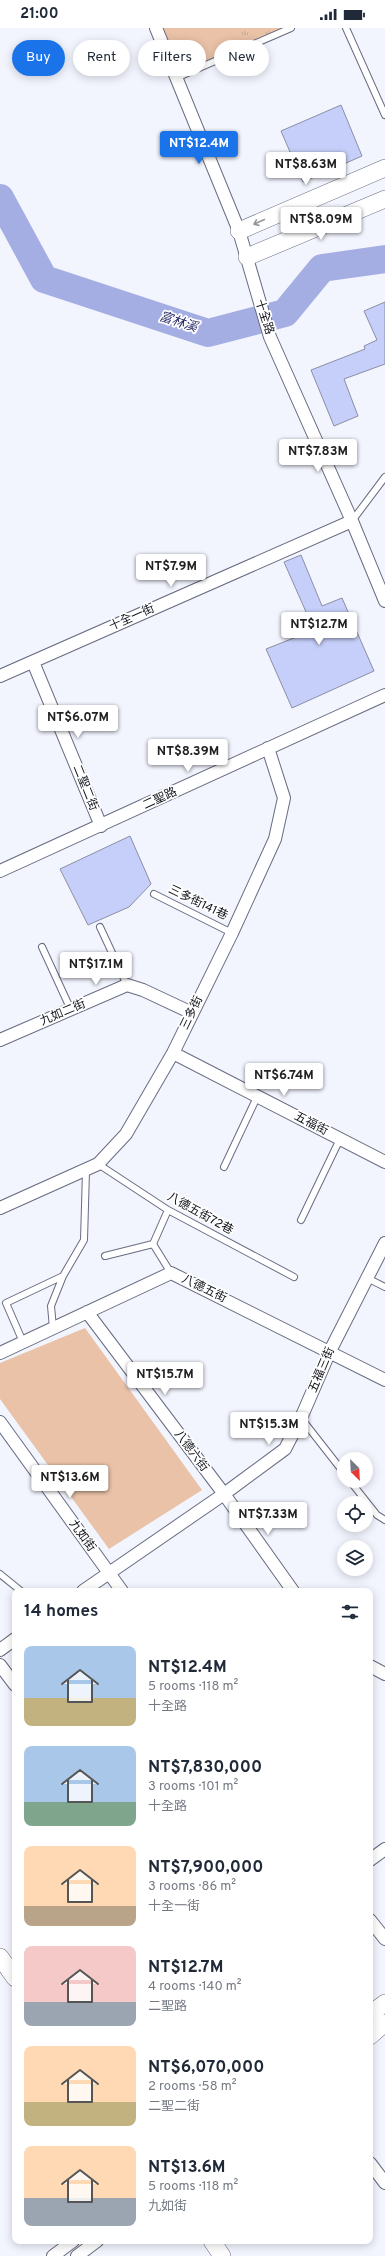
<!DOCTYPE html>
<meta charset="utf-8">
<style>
:root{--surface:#fff;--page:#f6f6f7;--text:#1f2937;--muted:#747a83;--accent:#1a73e8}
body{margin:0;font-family:Overpass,"Noto Sans TC",sans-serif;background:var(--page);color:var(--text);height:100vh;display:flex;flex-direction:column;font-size:15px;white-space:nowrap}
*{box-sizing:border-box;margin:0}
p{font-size:13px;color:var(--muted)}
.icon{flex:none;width:22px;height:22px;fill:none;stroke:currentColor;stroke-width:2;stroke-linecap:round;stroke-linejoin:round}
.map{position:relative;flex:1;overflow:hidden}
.details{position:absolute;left:12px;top:1560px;width:361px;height:656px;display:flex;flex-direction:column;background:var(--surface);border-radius:8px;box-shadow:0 2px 10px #0003}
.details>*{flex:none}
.hud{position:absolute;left:12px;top:12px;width:361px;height:36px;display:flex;gap:8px}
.needle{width:26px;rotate:156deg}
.buttons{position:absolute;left:337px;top:1424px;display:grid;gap:8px}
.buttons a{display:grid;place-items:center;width:36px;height:36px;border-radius:50%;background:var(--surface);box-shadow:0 2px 10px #0003;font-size:20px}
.price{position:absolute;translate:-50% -34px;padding:0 9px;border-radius:4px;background:#fff;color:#222;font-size:13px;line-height:26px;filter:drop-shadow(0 1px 2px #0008)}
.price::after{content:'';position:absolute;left:50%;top:24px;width:12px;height:9px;margin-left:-6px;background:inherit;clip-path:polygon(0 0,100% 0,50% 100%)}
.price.on{background:var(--accent);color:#fff}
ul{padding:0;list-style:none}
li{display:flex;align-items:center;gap:12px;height:100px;padding:0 12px}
li span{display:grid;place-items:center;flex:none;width:112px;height:80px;border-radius:8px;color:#555}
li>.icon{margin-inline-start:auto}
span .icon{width:48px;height:48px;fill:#fffc;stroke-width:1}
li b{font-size:17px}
h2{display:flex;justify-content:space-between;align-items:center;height:48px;padding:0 12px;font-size:17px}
.chip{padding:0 14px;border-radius:18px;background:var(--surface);box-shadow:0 2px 10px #0003;font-size:14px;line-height:36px}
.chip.on{background:var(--accent);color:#fff}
.status{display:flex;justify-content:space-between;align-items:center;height:28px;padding:0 20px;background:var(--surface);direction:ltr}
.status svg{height:11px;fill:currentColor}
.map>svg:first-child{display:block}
.park{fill:url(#park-tufts)}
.garden{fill:#e9c2a7}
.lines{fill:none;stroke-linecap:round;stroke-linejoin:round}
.river{stroke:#a4aee2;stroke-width:28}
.building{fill:#c6cff9;stroke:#8a8fa5}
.lane-casing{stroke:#686c81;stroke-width:8}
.street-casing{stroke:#686c81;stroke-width:14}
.secondary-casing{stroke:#686c81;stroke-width:18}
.lane{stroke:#fff;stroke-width:6}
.street{stroke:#fff;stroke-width:12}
.secondary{stroke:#fff;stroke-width:17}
.oneway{stroke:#959699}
.labels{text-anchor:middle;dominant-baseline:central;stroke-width:3.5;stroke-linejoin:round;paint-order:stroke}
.street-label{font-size:12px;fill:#13151d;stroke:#fff}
.water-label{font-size:13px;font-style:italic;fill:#252864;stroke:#fff}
</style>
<div class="status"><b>21:00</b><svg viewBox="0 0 49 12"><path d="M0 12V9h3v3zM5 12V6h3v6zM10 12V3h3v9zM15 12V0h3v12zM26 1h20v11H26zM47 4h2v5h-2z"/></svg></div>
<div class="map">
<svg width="385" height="2228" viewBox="0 0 385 2228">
<defs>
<pattern id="park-tufts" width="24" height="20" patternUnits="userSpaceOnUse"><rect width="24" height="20" fill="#e9c2a7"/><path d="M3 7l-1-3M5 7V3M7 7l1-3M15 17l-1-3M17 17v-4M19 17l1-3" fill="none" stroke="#c7a68f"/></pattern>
</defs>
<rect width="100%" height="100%" fill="#f2f4fe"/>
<path class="park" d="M156,0H291L176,50Z"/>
<path class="garden" d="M172,0H234L239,13L180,37L166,3Z
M85,1300L202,1462L109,1521L0,1371V1335Z"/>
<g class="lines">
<path class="river" d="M0,170L44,251L208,305L285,285L322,240L385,231"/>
</g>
<path class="building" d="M341,77L362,128L303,154L281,103Z
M385,274V336L344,351L358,388L334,398L311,342L365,321L364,318L377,312L364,283Z
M301,527L322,578L342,570L374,643L292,680L266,621L314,602L284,534Z
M130,808L151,856L129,879L88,897L60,841Z"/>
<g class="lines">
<defs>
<path id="lane" d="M346,0L385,87
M176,50L291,0
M352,493L385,449
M154,866L232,905
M100,899L127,957
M42,919L71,982
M98,1136L168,1182L294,1249
M224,1139L257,1069
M168,1182L153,1216L171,1245
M301,1192L340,1111
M105,1228L153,1216
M367,1250L385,1259
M53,1300L51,1278L63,1248L84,1212L86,1143
M23,1314L6,1275L63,1248
M301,1390L344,1445
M350,1453L377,1487L385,1492
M0,1546L21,1563"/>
<path id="street" d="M156,0L239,203L270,309L352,493L385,573
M33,634L101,798
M0,648L352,493
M0,843L385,667
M0,1012L127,957L143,962L192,985
M173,1025L385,1134
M0,1180L98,1136L126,1106L173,1025L232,905L275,811L284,770L268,720
M87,1284L224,1466L293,1563
M0,1325L171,1245L385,1352
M0,1394L122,1563
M83,1563L224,1466L285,1421L301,1390L330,1323L385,1215
M0,1622L15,1611
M0,1637L15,1657
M370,1638L385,1646
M370,1832L385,1821
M370,1892L385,1911
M370,2135L385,2155
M53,2228L73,2213
M77,2228L97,2213"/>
<path id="secondary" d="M239,203L385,140
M247,229L385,171
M0,1929L15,1950
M370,1986L385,1975
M370,2008L385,1995
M212,2213L222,2228"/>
</defs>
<use href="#lane" class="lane-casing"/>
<use href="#street" class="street-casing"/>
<use href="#secondary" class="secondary-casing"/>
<use href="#lane" class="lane"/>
<use href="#street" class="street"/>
<use href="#secondary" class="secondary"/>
</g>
<defs><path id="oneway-shaft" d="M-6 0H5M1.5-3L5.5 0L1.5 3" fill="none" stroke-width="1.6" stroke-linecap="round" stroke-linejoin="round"/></defs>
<use class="oneway" href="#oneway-shaft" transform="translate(259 194) rotate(156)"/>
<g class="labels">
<g class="street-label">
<text transform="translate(264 289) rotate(72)">十全路</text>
<text transform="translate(132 590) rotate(-24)">十全一街</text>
<text transform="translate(85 760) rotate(68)">二聖二街</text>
<text transform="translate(160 771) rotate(-25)">二聖路</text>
<text transform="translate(198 875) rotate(26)">三多街141巷</text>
<text transform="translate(63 985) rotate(-23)">九如二街</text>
<text transform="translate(192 985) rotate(-64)">三多街</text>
<text transform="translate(311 1096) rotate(27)">五福街</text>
<text transform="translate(200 1186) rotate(29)">八德五街72巷</text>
<text transform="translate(204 1261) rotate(26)">八德五街</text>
<text transform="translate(322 1342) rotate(-67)">五福三街</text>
<text transform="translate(191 1423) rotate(53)">八德六街</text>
<text transform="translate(82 1508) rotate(54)">九如街</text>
</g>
<g class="water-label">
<text transform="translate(178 295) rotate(18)">富林溪</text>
</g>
</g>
</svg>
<div class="buttons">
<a><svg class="needle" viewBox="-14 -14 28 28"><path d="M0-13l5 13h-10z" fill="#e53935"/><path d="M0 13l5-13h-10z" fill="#747a83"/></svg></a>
<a><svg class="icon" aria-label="locate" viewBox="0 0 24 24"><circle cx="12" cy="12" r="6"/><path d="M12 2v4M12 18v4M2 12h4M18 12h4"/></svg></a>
<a><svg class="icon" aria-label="layers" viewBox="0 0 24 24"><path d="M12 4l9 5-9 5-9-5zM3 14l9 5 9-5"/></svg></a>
</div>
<b class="price on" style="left:199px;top:137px">NT$12.4M</b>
<b class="price" style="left:306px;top:158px">NT$8.63M</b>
<b class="price" style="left:321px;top:213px">NT$8.09M</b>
<b class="price" style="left:318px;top:445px">NT$7.83M</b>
<b class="price" style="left:171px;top:560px">NT$7.9M</b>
<b class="price" style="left:319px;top:618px">NT$12.7M</b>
<b class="price" style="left:78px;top:711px">NT$6.07M</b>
<b class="price" style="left:188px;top:745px">NT$8.39M</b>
<b class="price" style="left:96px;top:958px">NT$17.1M</b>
<b class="price" style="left:284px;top:1069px">NT$6.74M</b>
<b class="price" style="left:165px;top:1368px">NT$15.7M</b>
<b class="price" style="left:269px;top:1418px">NT$15.3M</b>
<b class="price" style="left:70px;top:1471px">NT$13.6M</b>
<b class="price" style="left:268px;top:1508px">NT$7.33M</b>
<div class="hud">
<a class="chip on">Buy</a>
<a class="chip">Rent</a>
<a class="chip">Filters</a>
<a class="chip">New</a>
</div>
<section class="details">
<h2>14 homes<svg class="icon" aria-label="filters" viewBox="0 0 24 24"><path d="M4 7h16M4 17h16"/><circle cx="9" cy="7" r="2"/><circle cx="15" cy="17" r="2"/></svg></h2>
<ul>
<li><span style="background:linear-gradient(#a9c7e8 65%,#c2b280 0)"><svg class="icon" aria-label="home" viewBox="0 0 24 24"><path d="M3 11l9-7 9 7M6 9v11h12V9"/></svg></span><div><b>NT$12.4M</b><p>5 rooms · 118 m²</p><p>十全路</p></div></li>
<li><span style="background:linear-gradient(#a9c7e8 70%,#7fa58c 0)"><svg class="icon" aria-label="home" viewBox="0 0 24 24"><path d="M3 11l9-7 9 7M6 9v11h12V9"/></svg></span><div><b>NT$7,830,000</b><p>3 rooms · 101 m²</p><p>十全路</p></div></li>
<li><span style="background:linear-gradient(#ffd9b3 75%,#b9a48a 0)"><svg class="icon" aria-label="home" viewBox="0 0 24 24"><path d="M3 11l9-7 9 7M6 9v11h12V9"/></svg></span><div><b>NT$7,900,000</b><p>3 rooms · 86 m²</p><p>十全一街</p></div></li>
<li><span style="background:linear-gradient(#f6c9c9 70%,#9aa5b1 0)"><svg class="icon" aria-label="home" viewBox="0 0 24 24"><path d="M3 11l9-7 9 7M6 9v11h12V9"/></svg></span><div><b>NT$12.7M</b><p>4 rooms · 140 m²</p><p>二聖路</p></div></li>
<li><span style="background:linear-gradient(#ffd9b3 70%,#c2b280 0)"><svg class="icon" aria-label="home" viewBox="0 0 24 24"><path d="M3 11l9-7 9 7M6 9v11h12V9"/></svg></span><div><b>NT$6,070,000</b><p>2 rooms · 58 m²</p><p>二聖二街</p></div></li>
<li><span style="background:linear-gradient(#ffd9b3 65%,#9aa5b1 0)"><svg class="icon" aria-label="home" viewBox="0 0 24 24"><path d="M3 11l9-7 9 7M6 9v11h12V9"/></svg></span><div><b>NT$13.6M</b><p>5 rooms · 118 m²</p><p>九如街</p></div></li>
</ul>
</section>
</div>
